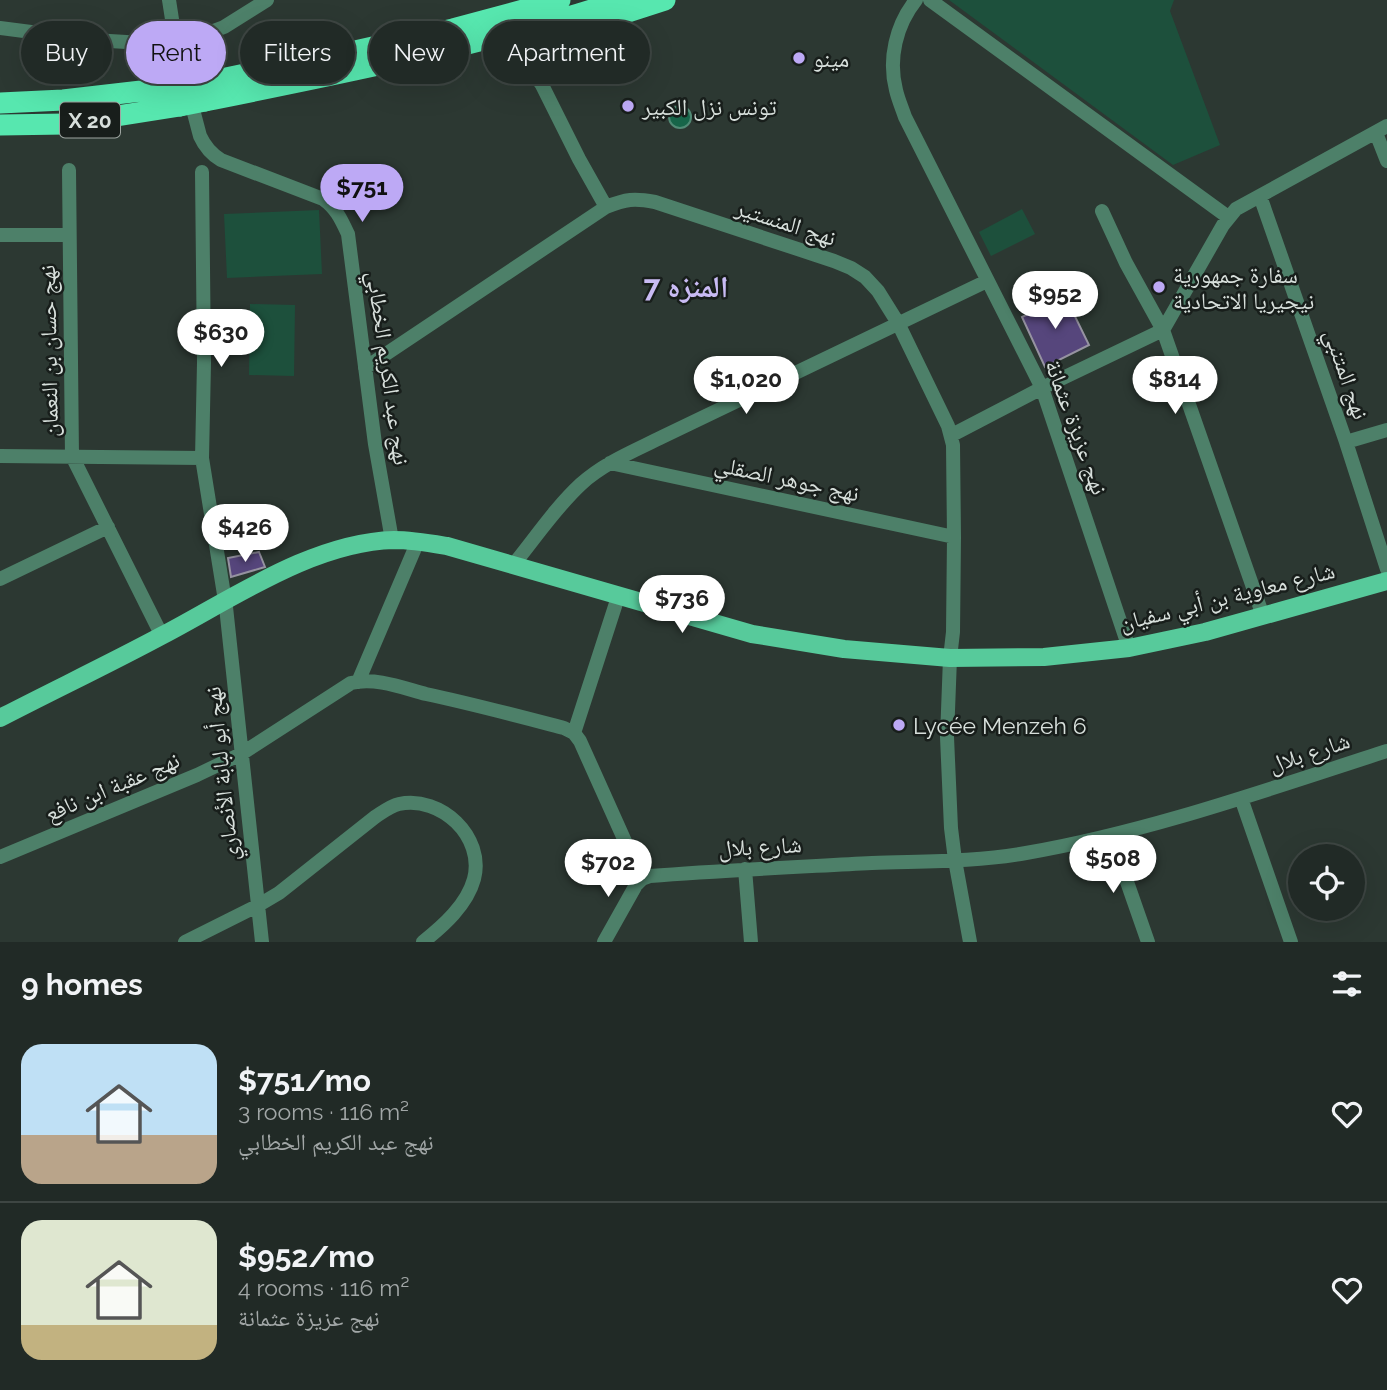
<!DOCTYPE html>
<meta charset="utf-8">
<style>
:root{--surface:#212a26;--page:#2d3632;--text:#f1f3f6;--muted:#a2a7a7;--line:#3e4643;--accent:#bda9f5}
body{margin:0;font-family:Raleway,"Noto Naskh Arabic",sans-serif;background:var(--page);color:var(--text);height:100vh;display:flex;flex-direction:column;font-size:26px;white-space:nowrap}
*{box-sizing:border-box;margin:0}
p{font-size:23px;color:var(--muted)}
.icon{flex:none;width:38px;height:38px;fill:none;stroke:currentColor;stroke-width:2;stroke-linecap:round;stroke-linejoin:round}
.map{position:relative;height:942px;overflow:hidden}
.drawer{display:flex;flex-direction:column;background:var(--surface);flex:1}
.drawer>*{flex:none}
.top-card{position:absolute;left:21px;top:21px;width:700px;height:63px;display:flex;gap:14px}
.buttons{position:absolute;left:1288px;top:844px;display:grid;gap:14px}
.buttons a{display:grid;place-items:center;width:77px;height:77px;border-radius:50%;background:var(--surface);box-shadow:0 7px 28px #0002,0 0 0 2px var(--line);font-size:35px}
.price{position:absolute;translate:-50% -60px;padding:0 16px;border-radius:24px;background:#fff;color:#222;font-size:23px;line-height:46px;filter:drop-shadow(0 2px 4px #0008)}
.price::after{content:'';position:absolute;left:50%;top:42px;width:21px;height:16px;margin-left:-10px;background:inherit;clip-path:polygon(0 0,100% 0,50% 100%)}
.price.active{background:var(--accent);color:#111}
ul{padding:0;list-style:none}
li{display:flex;align-items:center;gap:21px;height:175px;padding:0 21px}
li+li{border-top:2px solid var(--line)}
li span{display:grid;place-items:center;flex:none;width:196px;height:140px;border-radius:21px;color:#555}
li>.icon{margin-inline-start:auto}
span .icon{width:84px;height:84px;fill:#fffc;stroke-width:1}
li b{font-size:30px}
h2{display:flex;justify-content:space-between;align-items:center;height:84px;padding:0 21px;font-size:30px}
.tag{padding:0 24px;border-radius:32px;background:var(--surface);box-shadow:0 7px 28px #0002,0 0 0 2px var(--line);font-size:24px;line-height:63px}
.tag.active{background:var(--accent);color:#111}
.map>svg:first-child{display:block}
.green{fill:#1d503c}
.water{fill:#176549;stroke:#518a75;stroke-width:2}
.building{fill:#56467c;stroke:#9693a1;stroke-width:2}
.lines{fill:none;stroke-linecap:round;stroke-linejoin:round}
.minor{stroke:#4d8069;stroke-width:14}
.major{stroke:#57ca9b;stroke-width:18}
.highway{stroke:#57e7af;stroke-width:21}
.highway-bridge{stroke:#57e7af;stroke-width:21}
.poi-dot{fill:#bda9f5;stroke:#181e1b;stroke-width:2.5}
.labels{text-anchor:middle;dominant-baseline:central;stroke-width:5;stroke-linejoin:round;paint-order:stroke}
.shield{fill:#181e1b;stroke:#9ea5a1;stroke-width:2}
.shield-label{font-size:21px;font-weight:bold;fill:#d7dfdb}
.poi-label{font-size:23px;fill:#d7dfdb;stroke:#181e1b;text-anchor:start}
.street-label{font-size:23px;fill:#d7dfdb;stroke:#181e1b}
.district-label{font-size:30px;font-weight:bold;fill:#c9bbf4;stroke:#181e1b}
</style>
<div class="map">
<svg width="1387" height="942" viewBox="0 0 1387 942">
<rect width="100%" height="100%" fill="#2c3832"/>
<path class="green" d="M949,0H1174L1170,11L1220,145L1173,165Z
M1022,209L1035,234L991,256L979,232Z
M319,210L322,274L227,278L224,214Z
M250,304L295,305L294,376L249,375Z"/>
<path class="water" d="M669 117a11 11 0 1 1 22 0a11 11 0 1 1-22 0Z"/>
<path class="building" d="M1065,296L1089,345L1045,367L1022,317Z
M259,552L265,567L231,577L228,558Z"/>
<g class="lines">
<path class="minor" d="M169,0L176,45L200,136C205,147 211,154 221,160L323,199C336,208 341,219 348,234L375,444L392,540
M916,0C896,25 888,59 896,90C898,99 902,108 905,117L1042,388L1129,648
M930,0L1228,217
M0,28L93,40L176,45L224,27L267,0
M505,49L518,54L523,58L542,85L579,159L606,207
M542,85C542,62 546,51 561,33
M1376,133L1387,161
M69,170L72,456L162,636
M202,172L204,363L202,458L226,607L262,942
M1260,196L1346,442L1387,569
M1102,211L1126,263L1163,330L1263,616
M0,235H69
M365,368L606,207C626,199 634,198 655,202L834,261L851,268L865,277L878,291L898,323L948,426L953,445L954,537L953,632L950,658L947,737L951,828L955,860L970,942
M952,435L1042,388L1163,330L1223,225L1236,209L1387,126
M1346,442L1387,430
M0,456L202,458
M610,463L954,537
M514,564C536,537 556,507 581,484C604,463 634,451 662,437L987,281
M0,579L108,527
M358,682L418,541
M574,733L618,597
M1241,798L1291,942
M1111,836L1148,942
M0,857L197,775L241,754L351,683C376,677 403,688 426,694C473,704 518,716 564,728L574,733L580,741L642,879L650,876C724,870 798,867 872,863C923,861 975,862 1026,853C1148,832 1269,789 1387,751
M745,869L751,942
M185,942L257,906L279,893L375,817C383,812 390,806 399,804C441,795 485,837 474,879C467,905 443,926 423,942
M604,942L636,885L642,879"/>
<path class="major" d="M0,718C54,690 109,664 163,635C232,599 313,542 394,540C412,540 429,543 447,546L752,634L844,649L950,658L1044,657L1129,648L1205,632L1387,581"/>
<path class="highway" d="M600,21L665,0
M202,83L337,55L453,29L560,0
M205,101C304,81 404,61 502,35C542,24 582,15 620,0
M0,103L63,100L176,87
M0,125L66,124L180,106"/>
<path class="highway-bridge" d="M176,87L202,83
M180,106L205,101"/>
</g>
<g class="poi-dot">
<circle cx="799" cy="58" r="7"/>
<circle cx="628" cy="106" r="7"/>
<circle cx="1159" cy="287" r="7"/>
<circle cx="899" cy="725" r="7"/>
</g>
<g class="labels">
<rect class="shield" x="60" y="102.5" width="60" height="35" rx="5"/>
<g class="shield-label">
<text x="90" y="120">X 20</text>
</g>
<g class="poi-label">
<text x="813" y="58">مينو</text>
<text x="642" y="106">تونس نزل الكبير</text>
<text x="1173" y="274">سفارة جمهورية<tspan x="1173" dy="26">نيجيريا الاتحادية</tspan></text>
<text x="913" y="725">Lycée Menzeh 6</text>
</g>
<g class="street-label">
<text transform="translate(786 222) rotate(18)">نهج المنستير</text>
<text transform="translate(48 351) rotate(-91)">نهج حسان بن النعمان</text>
<text transform="translate(389 368) rotate(82)">نهج عبد الكريم الخطابي</text>
<text transform="translate(1347 374) rotate(71)">نهج المتنبي</text>
<text transform="translate(1077 427) rotate(70)">نهج عزيزة عثمانة</text>
<text transform="translate(787 478) rotate(12)">نهج جوهر الصقلي</text>
<text transform="translate(1227 596) rotate(-14)">شارع معاوية بن أبي سفيان</text>
<text transform="translate(1309 752) rotate(-18)">شارع بلال</text>
<text transform="translate(221 774) rotate(-96)">نهج أبو لبابة الأنصاري</text>
<text transform="translate(112 786) rotate(-23)">نهج عقبة ابن نافع</text>
<text transform="translate(760 846) rotate(-3)">شارع بلال</text>
</g>
<g class="district-label">
<text x="686" y="286">المنزه 7</text>
</g>
</g>
</svg>
<div class="buttons">
<a><svg class="icon" aria-label="locate" viewBox="0 0 24 24"><circle cx="12" cy="12" r="6"/><path d="M12 2v4M12 18v4M2 12h4M18 12h4"/></svg></a>
</div>
<b class="price active" style="left:362px;top:224px">$751</b>
<b class="price" style="left:1055px;top:331px">$952</b>
<b class="price" style="left:221px;top:369px">$630</b>
<b class="price" style="left:746px;top:416px">$1,020</b>
<b class="price" style="left:1175px;top:416px">$814</b>
<b class="price" style="left:245px;top:564px">$426</b>
<b class="price" style="left:682px;top:635px">$736</b>
<b class="price" style="left:1113px;top:895px">$508</b>
<b class="price" style="left:608px;top:899px">$702</b>
<div class="top-card">
<a class="tag">Buy</a>
<a class="tag active">Rent</a>
<a class="tag">Filters</a>
<a class="tag">New</a>
<a class="tag">Apartment</a>
</div>
</div>
<section class="drawer">
<h2>9 homes<svg class="icon" aria-label="filters" viewBox="0 0 24 24"><path d="M4 7h16M4 17h16"/><circle cx="9" cy="7" r="2"/><circle cx="15" cy="17" r="2"/></svg></h2>
<ul>
<li><span style="background:linear-gradient(#bfe0f5 65%,#b9a48a 0)"><svg class="icon" aria-label="home" viewBox="0 0 24 24"><path d="M3 11l9-7 9 7M6 9v11h12V9"/></svg></span><div><b>$751/mo</b><p>3 rooms · 116 m²</p><p>نهج عبد الكريم الخطابي</p></div><svg class="icon" aria-label="heart" viewBox="0 0 24 24"><path d="M12 20l-8-8c-3-5 5-10 8-4 3-6 11-1 8 4z"/></svg></li>
<li><span style="background:linear-gradient(#dfe7d0 75%,#c2b280 0)"><svg class="icon" aria-label="home" viewBox="0 0 24 24"><path d="M3 11l9-7 9 7M6 9v11h12V9"/></svg></span><div><b>$952/mo</b><p>4 rooms · 116 m²</p><p>نهج عزيزة عثمانة</p></div><svg class="icon" aria-label="heart" viewBox="0 0 24 24"><path d="M12 20l-8-8c-3-5 5-10 8-4 3-6 11-1 8 4z"/></svg></li>
</ul>
</section>
